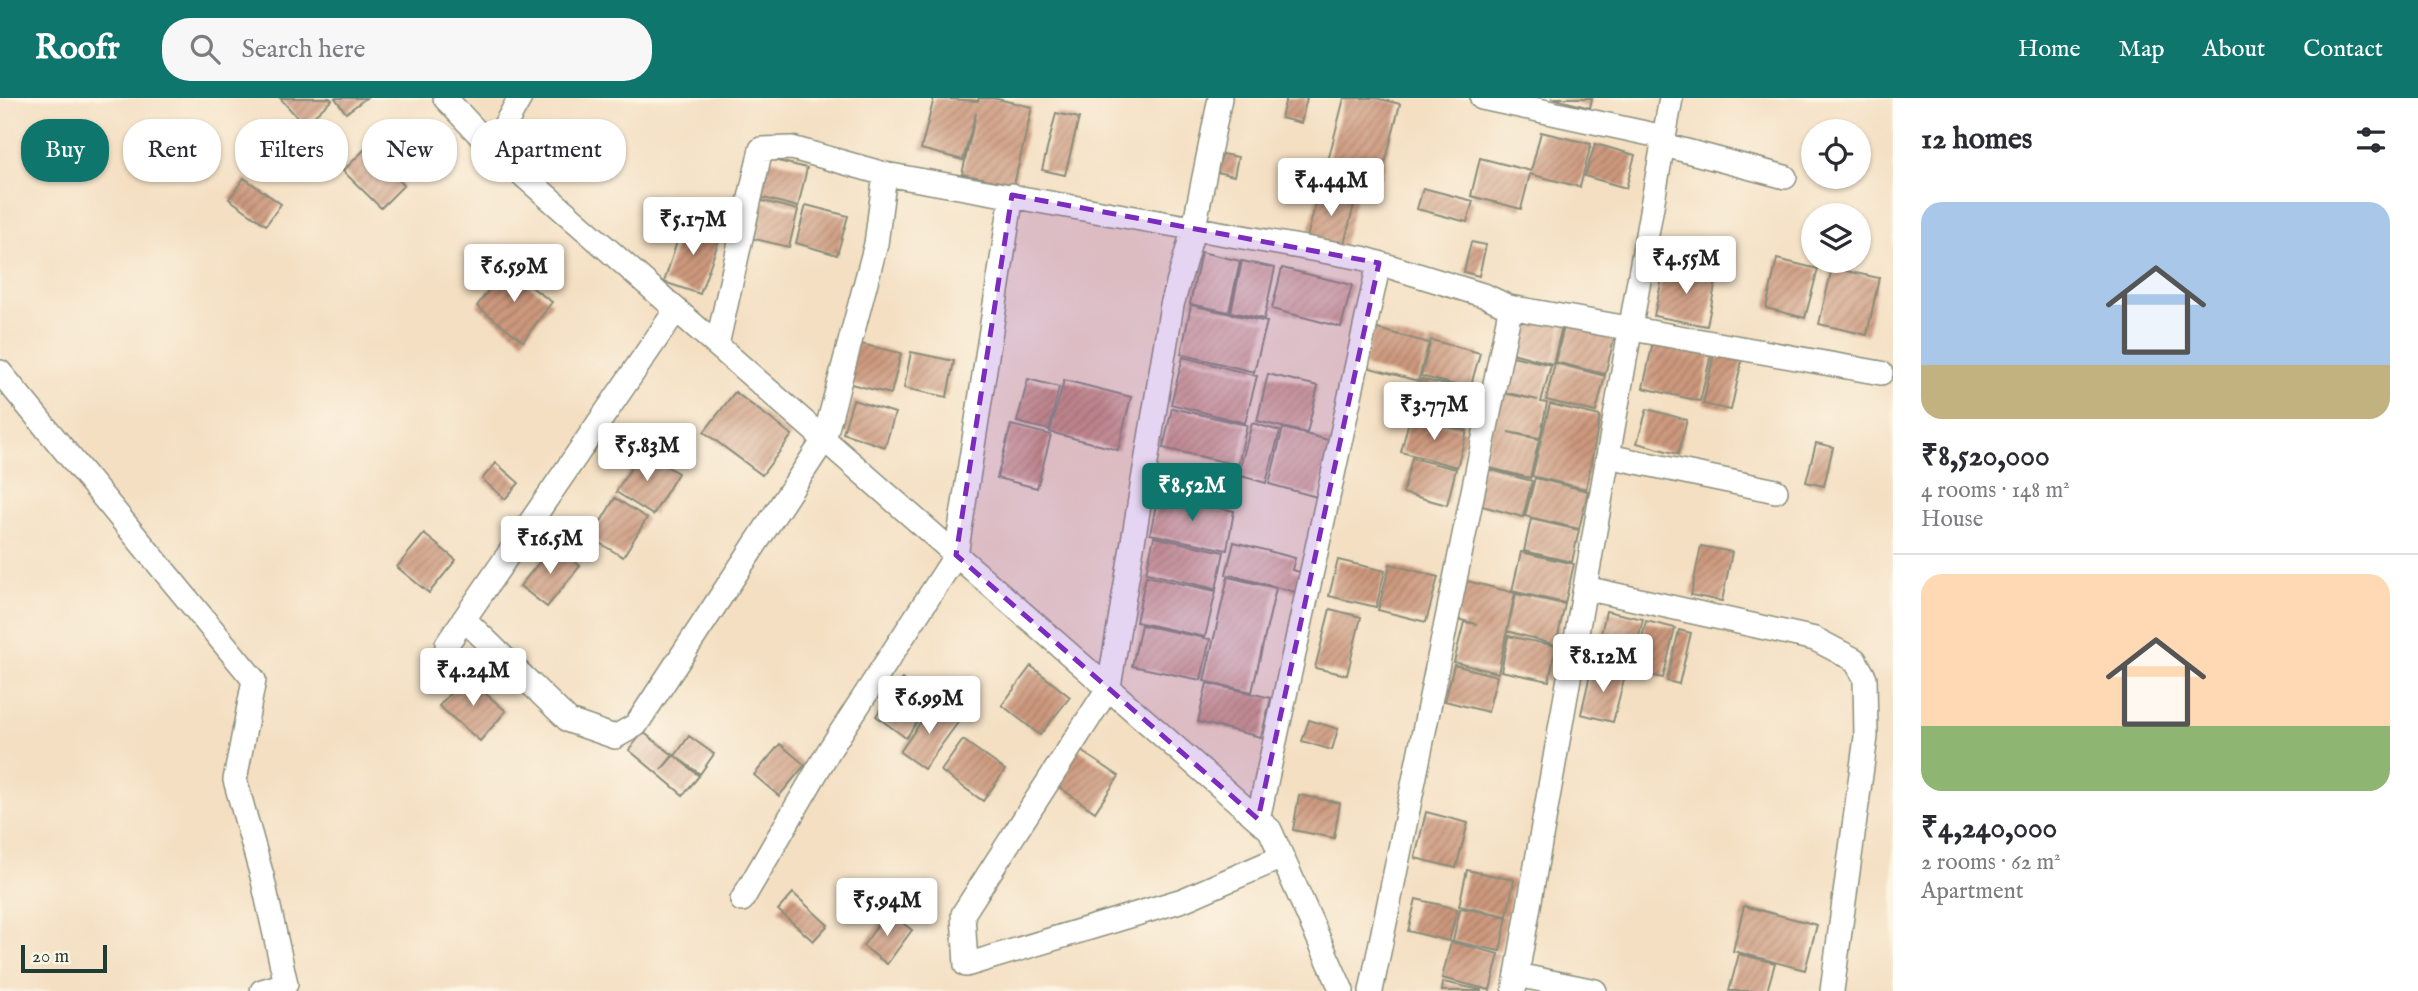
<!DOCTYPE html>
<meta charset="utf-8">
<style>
:root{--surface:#fff;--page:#f7f7f7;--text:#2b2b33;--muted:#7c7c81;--line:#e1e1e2;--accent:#0f766e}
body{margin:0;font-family:"IM FELL English",serif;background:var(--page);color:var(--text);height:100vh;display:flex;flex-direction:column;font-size:26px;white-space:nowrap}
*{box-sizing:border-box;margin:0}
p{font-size:23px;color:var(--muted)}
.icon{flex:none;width:38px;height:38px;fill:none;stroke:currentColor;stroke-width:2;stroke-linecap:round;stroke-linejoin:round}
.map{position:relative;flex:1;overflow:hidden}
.details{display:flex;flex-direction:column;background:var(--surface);width:525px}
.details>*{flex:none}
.hud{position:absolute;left:21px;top:21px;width:665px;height:63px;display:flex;gap:14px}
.buttons{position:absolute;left:1801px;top:21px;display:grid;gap:14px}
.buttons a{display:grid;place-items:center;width:70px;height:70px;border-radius:50%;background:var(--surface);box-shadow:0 2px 5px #0004;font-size:35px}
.scale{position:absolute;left:21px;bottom:18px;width:86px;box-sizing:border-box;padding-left:7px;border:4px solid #1f3d34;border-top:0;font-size:19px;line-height:24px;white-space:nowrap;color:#1f3d34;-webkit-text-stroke:5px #fcf5e5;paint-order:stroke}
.price{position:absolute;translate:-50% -60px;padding:0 16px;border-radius:7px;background:#fff;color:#222;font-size:23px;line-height:46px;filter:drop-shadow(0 2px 4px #0008)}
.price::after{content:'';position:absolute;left:50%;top:42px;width:21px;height:16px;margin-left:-10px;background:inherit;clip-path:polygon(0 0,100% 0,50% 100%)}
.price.current{background:var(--accent);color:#fff}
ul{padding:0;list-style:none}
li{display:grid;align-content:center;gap:14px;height:371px;padding:0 28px}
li+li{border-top:2px solid var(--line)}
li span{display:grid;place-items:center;height:217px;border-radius:21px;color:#555}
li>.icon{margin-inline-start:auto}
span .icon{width:126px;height:126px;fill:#fffc;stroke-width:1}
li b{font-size:30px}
h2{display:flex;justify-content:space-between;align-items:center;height:84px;padding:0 28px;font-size:30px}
.tag{padding:0 24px;border-radius:28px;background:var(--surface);box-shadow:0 2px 5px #0004;font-size:24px;line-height:63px}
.tag.current{background:var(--accent);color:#fff}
header{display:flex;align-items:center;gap:42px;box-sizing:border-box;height:98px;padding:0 35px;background:var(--accent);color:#fff}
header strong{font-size:33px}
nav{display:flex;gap:38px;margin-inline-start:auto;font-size:24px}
.search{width:490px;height:63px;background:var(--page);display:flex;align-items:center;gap:18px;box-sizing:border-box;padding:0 24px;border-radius:28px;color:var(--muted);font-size:26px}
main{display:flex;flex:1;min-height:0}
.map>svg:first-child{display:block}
.building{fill:url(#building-hatch)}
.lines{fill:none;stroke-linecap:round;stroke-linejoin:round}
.street-casing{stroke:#8a8e7b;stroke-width:26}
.street{stroke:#fff;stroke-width:23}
.marked{fill:#7b2cbf;fill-opacity:0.2;stroke:#7b2cbf;stroke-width:5;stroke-dasharray:14 9;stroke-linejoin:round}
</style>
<header>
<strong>Roofr</strong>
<div class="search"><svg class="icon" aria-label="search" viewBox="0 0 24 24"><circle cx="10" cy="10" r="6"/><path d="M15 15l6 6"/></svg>Search here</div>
<nav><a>Home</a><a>Map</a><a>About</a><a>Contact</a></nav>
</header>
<main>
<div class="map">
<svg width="1893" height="893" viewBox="0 0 1893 893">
<defs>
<pattern id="building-hatch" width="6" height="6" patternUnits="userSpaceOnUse" patternTransform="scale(1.75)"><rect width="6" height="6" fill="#cd987d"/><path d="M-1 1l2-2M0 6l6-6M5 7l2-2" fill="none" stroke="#a67d67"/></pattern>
</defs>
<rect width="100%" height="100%" fill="#fcf5e5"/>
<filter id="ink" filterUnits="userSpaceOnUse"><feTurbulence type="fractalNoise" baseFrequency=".0143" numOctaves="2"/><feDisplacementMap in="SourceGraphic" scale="14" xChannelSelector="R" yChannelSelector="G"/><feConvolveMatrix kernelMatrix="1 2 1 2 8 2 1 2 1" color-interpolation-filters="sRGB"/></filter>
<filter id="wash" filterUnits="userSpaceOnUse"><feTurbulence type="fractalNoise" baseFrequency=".00686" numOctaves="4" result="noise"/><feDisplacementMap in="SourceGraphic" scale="28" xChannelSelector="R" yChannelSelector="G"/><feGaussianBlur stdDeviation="1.57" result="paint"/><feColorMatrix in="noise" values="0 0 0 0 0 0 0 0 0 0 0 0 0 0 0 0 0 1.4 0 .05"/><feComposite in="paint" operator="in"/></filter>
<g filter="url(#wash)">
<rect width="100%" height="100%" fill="#f4dfc2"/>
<g id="blocks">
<path class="building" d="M280,0H330L332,2L304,27Z
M335,0H366L346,15Z
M934,0L978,3L979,0H993L1032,9L1014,87L962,76L976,15L963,62L921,51Z
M1286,0H1307L1301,25L1281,20Z
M1344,0H1376L1400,6L1381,81L1327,67Z
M1552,0H1592L1590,10Z
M1056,15L1079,20L1065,77L1042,72Z
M1541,34L1591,46L1580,89L1530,76L1521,111L1471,98L1480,60L1531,73Z
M1595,46L1635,57L1626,90L1585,78Z
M366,50L404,87L381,110L343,73Z
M1222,56L1238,59L1234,78L1217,74Z
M761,59L807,70L798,109L752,97Z
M244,80L281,106L266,127L229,101Z
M1321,82L1358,91L1341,158L1305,149Z
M1423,90L1473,103L1467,124L1417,111Z
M751,100L798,112L789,149L742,138Z
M806,107L848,118L837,157L796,145Z
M684,122L722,134L700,196L664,184Z
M1471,144L1486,147L1479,178L1464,174Z
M1201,154L1240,163L1229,214L1190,206Z
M1777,161L1818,171L1805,220L1766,210Z
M1242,163L1275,170L1264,221L1231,214Z
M1665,167L1717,178L1707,228L1654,218Z
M505,170L552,204L523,243L477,208Z
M1282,170L1352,187L1341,229L1272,211Z
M1832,170L1879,180L1867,237L1819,226Z
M1191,207L1267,224L1254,274L1181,256Z
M1510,212L1563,224L1553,266L1501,252Z
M1566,221L1616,234L1605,276L1555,264Z
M1374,230L1429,245L1418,283L1363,268Z
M1431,242L1480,255L1470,291L1421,278Z
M1653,244L1711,257L1700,303L1643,290Z
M856,245L901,255L891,296L847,285Z
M1715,251L1743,257L1731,312L1703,306Z
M911,254L954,263L947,299L904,290Z
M1504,256L1551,267L1541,304L1547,305L1540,340L1508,334L1539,341L1530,380L1482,368L1502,295L1538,302L1495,292Z
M1183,259L1257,278L1245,325L1171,306Z
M1555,265L1605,278L1596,314L1546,302Z
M1268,276L1318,288L1307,335L1257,323Z
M1028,281L1059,289L1049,332L1017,324Z
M1421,281L1471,293L1461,330L1412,317Z
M1064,282L1131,299L1118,352L1050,334Z
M735,294L792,337L762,377L704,334Z
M853,302L895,315L885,349L843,335Z
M1550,306L1600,318L1586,391L1532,378Z
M1172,310L1247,327L1238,367L1163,350Z
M1647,311L1687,322L1678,356L1637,345Z
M1410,319L1467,333L1457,369L1401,354Z
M1252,325L1280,333L1266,385L1238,377Z
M1011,327L1051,337L1037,390L997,380Z
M1283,330L1332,343L1317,399L1269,386Z
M1816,345L1833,349L1824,388L1806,384Z
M641,353L678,375L653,417L616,394Z
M1412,360L1456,371L1447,407L1403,395Z
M496,365L519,385L505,401L482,381Z
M1480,369L1532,383L1523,419L1471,405Z
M1535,380L1588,393L1579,431L1525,418Z
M1158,397L1234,413L1227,452L1150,436Z
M615,400L647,420L623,459L591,440Z
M1531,421L1579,432L1572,464L1524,453Z
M424,436L456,462L429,495L397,469Z
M1154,439L1224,454L1216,491L1146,475Z
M1234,444L1295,460L1292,472L1304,475L1299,495L1226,476Z
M553,447L580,468L547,509L520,488Z
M1701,448L1732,454L1722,503L1691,497Z
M1521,454L1574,466L1565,505L1512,493Z
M1338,462L1385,473L1376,509L1329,498Z
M1390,466L1438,479L1426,524L1378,512Z
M1146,478L1216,493L1205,539L1136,524Z
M1228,479L1276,490L1252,594L1204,583Z
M1467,483L1515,495L1498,575L1454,564L1464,524L1477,526L1457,521Z
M1516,496L1565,506L1556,547L1507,533Z
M1330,511L1361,519L1347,577L1315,570Z
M1606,513L1643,521L1631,573L1595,564Z
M1646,523L1675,530L1663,580L1634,573Z
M1141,527L1210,541L1201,582L1132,568Z
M1679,532L1691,535L1679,586L1667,583Z
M1508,538L1556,548L1549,583L1501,573Z
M1454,567L1497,578L1488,614L1445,603Z
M1031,568L1070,599L1040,637L1002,607Z
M1592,568L1625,577L1613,624L1581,616Z
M465,578L506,613L480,643L439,608Z
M902,581L932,602L906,640L876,618Z
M1207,585L1271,600L1261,639L1198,624Z
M934,605L959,623L924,671L900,654Z
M1309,622L1338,631L1332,652L1302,643Z
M643,634L673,657L661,672L674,657L699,678L683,697L629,652Z
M689,638L714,656L700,676L675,658Z
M963,642L1005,672L983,703L941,673Z
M780,646L805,667L779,698L754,677Z
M1072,647L1119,678L1095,714L1049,682Z
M1299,697L1340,705L1334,740L1293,732Z
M1426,714L1468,725L1456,770L1415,760Z
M1467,772L1514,782L1507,818L1459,808Z
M793,795L828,827L813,843L778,812Z
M1416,801L1457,811L1449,843L1408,833Z
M1744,808L1817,827L1805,872L1733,853Z
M1460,810L1507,819L1500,853L1453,843Z
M887,814L912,832L887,866L863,848Z
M1451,844L1499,856L1490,892L1442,880Z
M1739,856L1775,865L1767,893H1729Z
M1443,884L1481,892V893H1442Z"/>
</g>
</g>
<g filter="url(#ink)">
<use href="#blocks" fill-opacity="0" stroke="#8a8e7b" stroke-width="2"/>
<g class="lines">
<defs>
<path id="street" d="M445,0L492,50L1270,732L1342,893
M1220,0L1194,129L1172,207L1109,589L963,816L966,867L1183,802L1282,759
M1482,0L1664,39V47L1785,79
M492,50L520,0
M717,247L761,51L792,50L885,76L1362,160L1486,198L1509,209L1881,275
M0,274L254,582L235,682L262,778L286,886L262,893
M1608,358L1776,393
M1585,490L1815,541L1855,562L1865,580L1866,639L1832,893
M464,521L569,623L615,639L636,627L824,342L876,146L885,76
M447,546L676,212
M1258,721L1379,165
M742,802L830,651L956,457L1012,97
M1517,877L1595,893
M1371,893L1510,212
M1514,893L1671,0"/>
</defs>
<use href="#street" class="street-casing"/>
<use href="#street" class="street"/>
</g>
</g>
<path class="marked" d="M1012,97L1379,165L1258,721L956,457Z"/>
</svg>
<div class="buttons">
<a><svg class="icon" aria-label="locate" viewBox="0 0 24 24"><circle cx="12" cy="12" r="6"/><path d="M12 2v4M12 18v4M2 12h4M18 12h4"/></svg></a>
<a><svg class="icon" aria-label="layers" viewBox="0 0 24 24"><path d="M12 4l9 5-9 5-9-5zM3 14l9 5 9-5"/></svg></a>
</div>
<div class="scale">20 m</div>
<b class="price" style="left:1331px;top:120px">₹4.44M</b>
<b class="price" style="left:693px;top:159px">₹5.17M</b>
<b class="price" style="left:1686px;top:198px">₹4.55M</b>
<b class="price" style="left:514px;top:206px">₹6.59M</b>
<b class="price" style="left:1434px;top:344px">₹3.77M</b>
<b class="price" style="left:647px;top:385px">₹5.83M</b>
<b class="price current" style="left:1192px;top:425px">₹8.52M</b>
<b class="price" style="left:550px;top:478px">₹16.5M</b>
<b class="price" style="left:1603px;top:596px">₹8.12M</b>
<b class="price" style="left:473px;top:610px">₹4.24M</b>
<b class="price" style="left:929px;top:638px">₹6.99M</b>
<b class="price" style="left:887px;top:840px">₹5.94M</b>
<div class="hud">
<a class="tag current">Buy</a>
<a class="tag">Rent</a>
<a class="tag">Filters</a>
<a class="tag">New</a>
<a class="tag">Apartment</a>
</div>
</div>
<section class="details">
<h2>12 homes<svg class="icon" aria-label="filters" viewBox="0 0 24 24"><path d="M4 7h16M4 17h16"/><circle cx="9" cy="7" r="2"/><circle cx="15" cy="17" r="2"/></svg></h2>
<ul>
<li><span style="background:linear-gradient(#a9c7e8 75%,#c2b280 0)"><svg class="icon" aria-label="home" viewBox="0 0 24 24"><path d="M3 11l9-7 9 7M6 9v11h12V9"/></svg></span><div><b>₹8,520,000</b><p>4 rooms · 148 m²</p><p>House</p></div></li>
<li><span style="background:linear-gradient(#ffd9b3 70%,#8fb573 0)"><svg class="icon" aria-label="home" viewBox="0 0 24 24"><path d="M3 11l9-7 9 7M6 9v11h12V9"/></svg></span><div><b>₹4,240,000</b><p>2 rooms · 62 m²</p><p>Apartment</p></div></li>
</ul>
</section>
</main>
